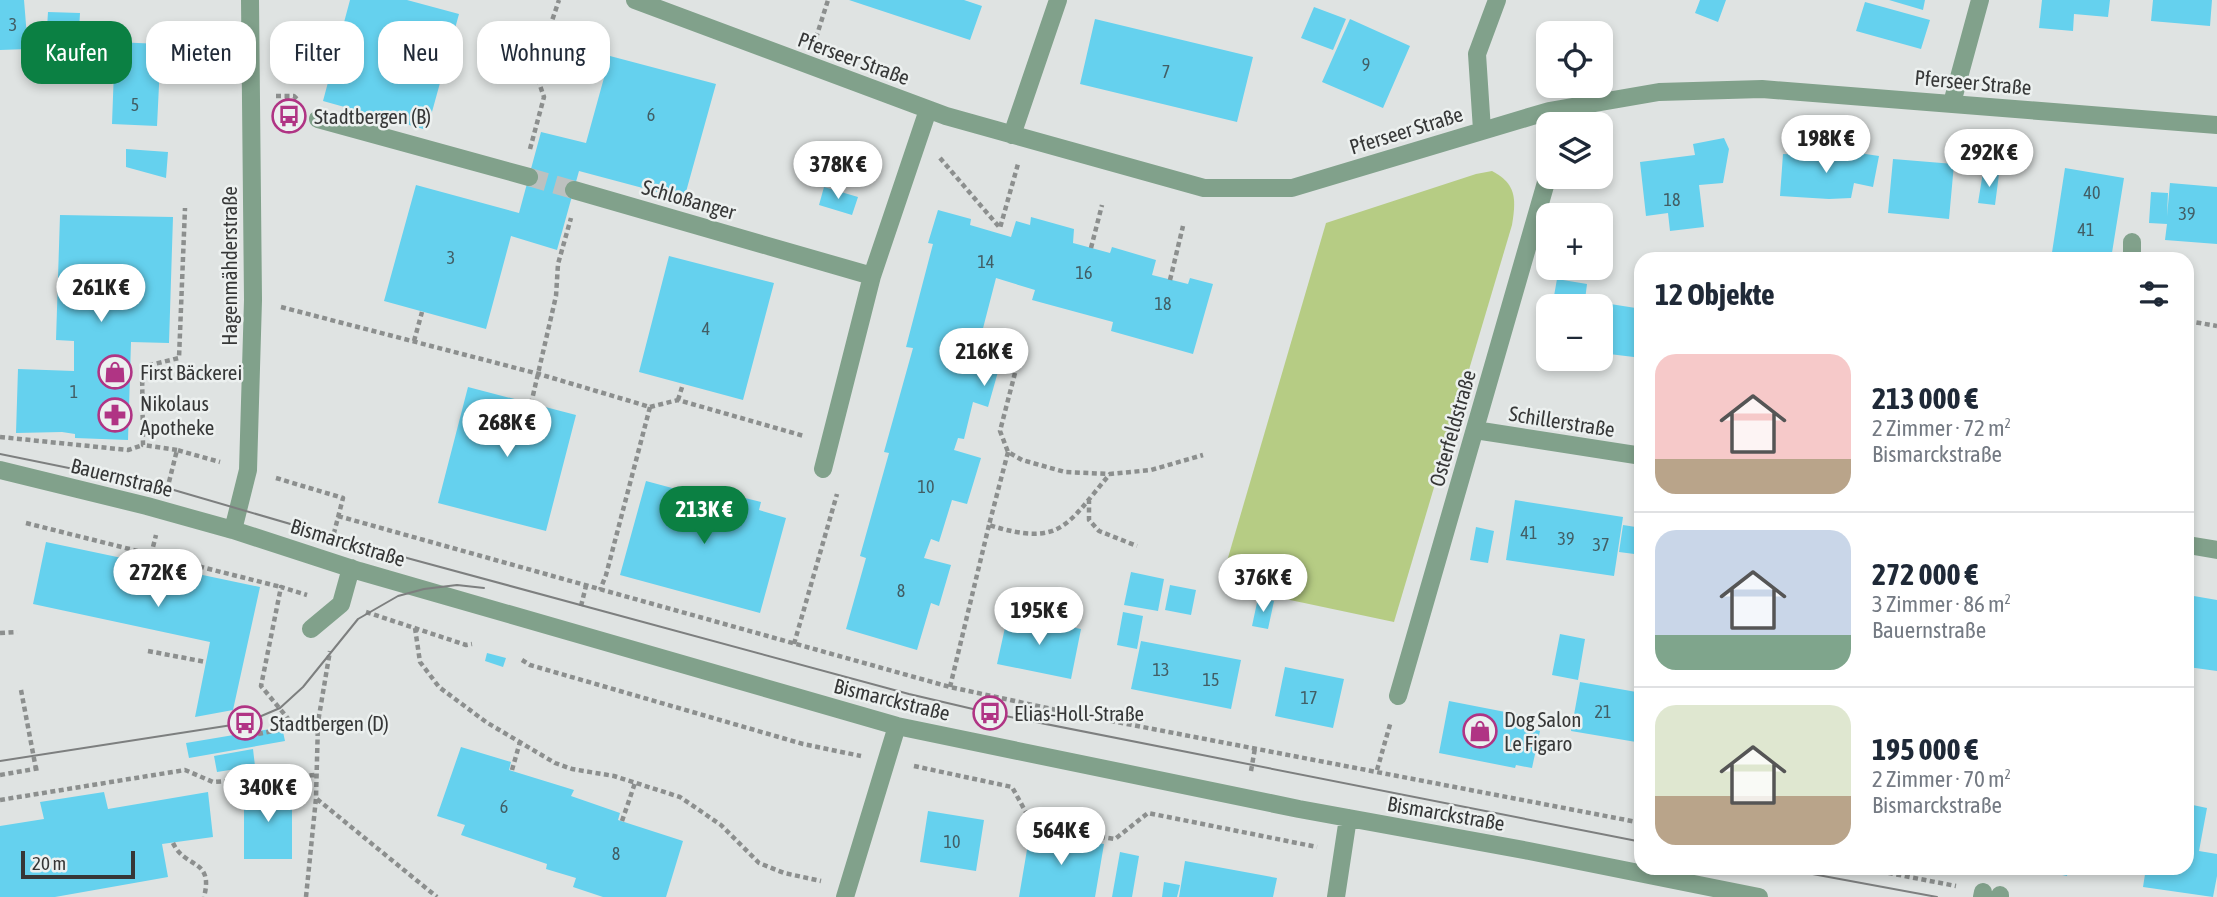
<!DOCTYPE html>
<html lang="de">
<meta charset="utf-8">
<style>
:root{--surface:#fff;--page:#f6f6f7;--text:#1f2937;--muted:#747a83;--line:#e0e1e3;--accent:#0b8043}
body{margin:0;font-family:"Asap Condensed",sans-serif;background:var(--page);color:var(--text);height:100vh;display:flex;flex-direction:column;font-size:26px;white-space:nowrap}
*{box-sizing:border-box;margin:0}
p{font-size:23px;color:var(--muted)}
.icon{flex:none;width:38px;height:38px;fill:none;stroke:currentColor;stroke-width:2;stroke-linecap:round;stroke-linejoin:round}
.map{position:relative;flex:1;overflow:hidden}
.details{position:absolute;left:1634px;top:252px;width:560px;height:623px;display:flex;flex-direction:column;background:var(--surface);border-radius:21px;box-shadow:0 4px 10px #0003}
.details>*{flex:none}
.top-card{position:absolute;left:21px;top:21px;width:665px;height:63px;display:flex;gap:14px}
.buttons{position:absolute;left:1536px;top:21px;display:grid;gap:14px}
.buttons a{display:grid;place-items:center;width:77px;height:77px;border-radius:14px;background:var(--surface);box-shadow:0 4px 10px #0003;font-size:35px}
.scale{position:absolute;left:21px;bottom:18px;width:114px;box-sizing:border-box;padding-left:7px;border:4px solid #363737;border-top:0;font-size:19px;line-height:24px;white-space:nowrap;color:#363737;-webkit-text-stroke:5px #ecf0ef;paint-order:stroke}
.price{position:absolute;translate:-50% -60px;padding:0 16px;border-radius:24px;background:#fff;color:#222;font-size:23px;line-height:46px;filter:drop-shadow(0 2px 4px #0008)}
.price::after{content:'';position:absolute;left:50%;top:42px;width:21px;height:16px;margin-left:-10px;background:inherit;clip-path:polygon(0 0,100% 0,50% 100%)}
.price.active{background:var(--accent);color:#fff}
ul{padding:0;list-style:none}
li{display:flex;align-items:center;gap:21px;height:175px;padding:0 21px}
li+li{border-top:2px solid var(--line)}
li span{display:grid;place-items:center;flex:none;width:196px;height:140px;border-radius:21px;color:#555}
li>.icon{margin-inline-start:auto}
span .icon{width:84px;height:84px;fill:#fffc;stroke-width:1}
li b{font-size:30px}
h2{display:flex;justify-content:space-between;align-items:center;height:84px;padding:0 21px;font-size:30px}
.pill{padding:0 24px;border-radius:21px;background:var(--surface);box-shadow:0 4px 10px #0003;font-size:24px;line-height:63px}
.pill.active{background:var(--accent);color:#fff}
.map>svg:first-child{display:block}
.green{fill:#b6cc84}
.building{fill:#65d1ee}
.lines{fill:none;stroke-linecap:round;stroke-linejoin:round}
.minor-tunnel{stroke:#bdc1c0;stroke-width:18;stroke-dasharray:18 9;stroke-linecap:butt}
.path{stroke:#8c8f8e;stroke-width:4.5;stroke-dasharray:5 3.5;stroke-linecap:butt}
.minor{stroke:#81a18b;stroke-width:18}
.tram{stroke:#7d7f7f;stroke-width:2}
.labels{text-anchor:middle;dominant-baseline:central;stroke-width:5;stroke-linejoin:round;paint-order:stroke}
.number-label{font-size:18px;fill:#425e65}
.street-label{font-size:21px;fill:#363737;stroke:#ecf0ef}
.poi-label{font-size:21px;fill:#363737;stroke:#ecf0ef;text-anchor:start}
</style>
<div class="map">
<svg width="2217" height="897" viewBox="0 0 2217 897">
<rect width="100%" height="100%" fill="#dfe3e2"/>
<path class="green" d="M1492,171C1517,184 1516,200 1512,225L1394,622L1220,585L1326,223L1476,174Z"/>
<path class="building" d="M0,0H24L28,49L0,50Z
M350,0H407L459,14L427,130L323,101Z
M849,0H964L982,6L970,40Z
M1700,0H1726L1718,22L1695,13Z
M1889,0H1925L1923,10Z
M2042,0H2110L2108,17L2074,14L2073,31L2039,28Z
M2153,0H2212L2210,26L2151,21Z
M1865,2L1930,20L1921,49L1856,31Z
M1314,7L1346,19L1333,50L1301,38Z
M48,12L80,13L79,30L47,28Z
M1095,19L1253,57L1237,122L1080,84Z
M1350,19L1410,46L1383,108L1322,82Z
M115,42L161,44L157,126L112,124Z
M610,56L716,84L684,199L579,171L557,250L511,236L486,329L384,301L416,185L519,213L541,132L586,143Z
M1724,138L1729,149L1723,183L1699,185L1704,227L1670,231L1668,213L1646,216L1640,162L1695,155L1693,144Z
M126,149L168,152L166,178L126,167Z
M1859,153L1879,156L1873,187L1854,183L1851,198L1829,199L1780,196L1783,154L1859,157Z
M1893,159L1954,164L1949,219L1888,213Z
M2065,168L2124,178L2111,259H2051Z
M1983,172L1999,174L1995,205L1978,203Z
M2170,183L2217,187V244L2165,240L2167,224L2149,223L2151,192L2168,193L2167,216Z
M824,187L858,197L852,215L819,205Z
M938,210L971,219L970,225L1011,237L1016,221L1030,225L1031,217L1074,229L1073,243L1110,253L1112,247L1156,260L1152,275L1188,284L1190,278L1213,284L1193,354L1111,331L1113,322L1032,300L1035,290L996,278L981,336L974,334L972,346L1003,354L988,407L973,402L964,439L958,438L954,450L981,458L967,504L952,500L939,542L931,539L924,558L951,565L939,606L931,603L917,650L846,629L866,558L860,556L889,453L884,452L913,348L906,347L933,244L928,243Z
M60,215L173,217L169,343L131,342L128,440L75,438V434L62,432L16,433L18,369L74,371V341L56,340Z
M669,256L774,283L743,400L639,372Z
M1557,279L1587,284L1585,300L1554,296Z
M1604,303L1642,309V358L1601,353V326Z
M468,387L576,415L546,531L438,503Z
M646,481L743,507L745,498L761,502L759,510L786,518L760,613L620,575Z
M1515,500L1623,517L1614,576L1506,560Z
M1623,525L1642,528V555L1619,552Z
M1476,527L1494,531L1488,563L1470,560Z
M46,542L260,587L233,710L195,717L210,642L33,604Z
M1131,572L1164,579L1158,611L1124,605Z
M1170,585L1196,590L1191,615L1165,610Z
M2188,595L2217,600V671L2188,667Z
M1258,598L1274,601L1268,629L1252,626Z
M1123,612L1143,616L1137,649L1117,645Z
M1008,614L1081,629L1071,679L997,664Z
M1560,634L1585,639L1578,680L1552,675Z
M1141,641L1241,660L1231,709L1131,689Z
M487,653L506,658L503,667L485,661Z
M1285,667L1344,679L1333,728L1275,716Z
M1580,682L1642,693V743L1571,731Z
M1449,701L1526,716L1523,727L1540,731L1532,768L1516,765L1515,768L1439,753Z
M282,727L285,741L189,758L186,743Z
M461,747L511,762L509,770L574,790L571,796L620,813L618,820L683,841L666,897H603L573,887L576,878L546,869L547,864L461,835L465,825L437,816Z
M253,749L255,766L217,772L214,756Z
M244,789H292V859H244Z
M104,792L108,809L208,792L213,837L162,844L168,877L55,897H0V826L44,819L40,802Z
M2188,804L2207,808L2199,851L2217,854V876L2213,897L2143,887L2146,868H2188Z
M928,811L984,820L976,871L920,862Z
M1030,832L1104,844L1095,897H1019Z
M1120,852L1139,856L1132,897H1112Z
M1185,861L1277,878L1273,897H1179Z
M2029,868H2068L2067,876Z
M1164,882L1180,885L1177,897H1162Z"/>
<g class="lines">
<path class="minor-tunnel" d="M529,177L574,190"/>
<path class="path" d="M816,38L828,0
M276,96H294L298,100
M287,96L289,115
M530,149L544,97L535,71L559,0
M940,158L1000,228L1018,164
M1091,248L1102,205
M1170,280L1183,226
M281,307L539,374L650,407L606,575L600,590
M2188,321L2217,326
M414,341L422,312
M1015,373L1000,431L1008,452L1022,460L1065,472L1110,474
M678,400L683,384
M531,404L556,296L558,264L571,218
M650,407L678,400L804,436
M0,437L128,450L143,445
M177,450L143,445L142,367L179,358L185,208
M1008,452L989,525C1062,548 1067,524 1110,474L1151,470L1203,455
M276,478L343,498L334,533
M169,482L177,450L220,462
M1089,499V520L1099,531L1137,546
M338,516L950,687L1075,714L1642,823
M26,523L281,587
M151,555L156,535
M581,606L586,586
M366,612L466,645L472,644
M415,628L420,662L439,687L486,722L555,763L572,769L614,776L680,797L721,825L759,863L784,873L821,881
M0,633L17,632
M794,644L837,494
M148,651L206,662
M522,660L530,665L803,744L861,756
M950,687L989,525
M21,690L36,769
M295,727L261,686L281,587L307,595
M258,734L318,722
M914,766L1012,787L1034,827L1115,839L1148,813L1317,847
M512,770L520,742
M1377,770L1391,721
M1251,771L1255,748
M0,775L40,768
M317,799L437,897
M0,800L185,770L213,782L316,775
M622,821L635,783
M173,843C185,869 214,858 204,897
M1863,868L1956,886
M306,897L316,798L318,722L330,651"/>
<path class="minor" d="M635,0L946,116L1204,188H1292L1549,111L1659,92L1762,89L2217,125
M1952,103L1980,0
M318,119L529,177
M1482,130L1477,54L1497,0
M1012,135L1058,0
M574,190L872,276L928,110
M2132,259V242
M1475,430L1642,456
M823,469L872,276
M0,470L147,506L233,530L359,571L897,726L1299,809L1529,851L1759,897
M233,530L248,470L253,300L250,0
M2188,545L2217,550
M311,629L341,604L351,568
M1398,696L1549,172
M845,897L897,726
M1336,897L1348,818
M1982,897L1983,892
M2000,897V895"/>
<path class="tram" d="M0,454L167,488L407,558L909,694L990,713L1642,842
M0,761L245,723L280,708L303,687L358,619L398,596L424,589L457,585L484,588
M1780,868L1937,897"/>
</g>
<defs>
<symbol id="bus-ring" viewBox="-11 -11 22 22"><circle r="9.5" fill="#ecf0ef" stroke="#b03484" stroke-width="1.5"/><path d="M-5-6H5V4H4V6H2V4H-2V6H-4V4H-5ZM-3.5-4V0h7V-4ZM-3.5 1.2v1.5H-2V1.2ZM2 1.2v1.5H3.5V1.2Z" fill="#b03484"/></symbol>
<symbol id="shop-ring" viewBox="-11 -11 22 22"><circle r="9.5" fill="#ecf0ef" stroke="#b03484" stroke-width="1.5"/><path d="M-5-2.5h2.3a2.7 3.5 0 0 1 5.4 0H5L5.5 6h-11ZM-1.5-2.5h3a1.5 2.3 0 0 0-3 0Z" fill="#b03484"/></symbol>
<symbol id="pharmacy-ring" viewBox="-11 -11 22 22"><circle r="9.5" fill="#ecf0ef" stroke="#b03484" stroke-width="1.5"/><path d="M-2-6h4v4h4v4h-4v4h-4v-4h-4v-4h4Z" fill="#b03484"/></symbol>
</defs>
<g fill-rule="evenodd">
<use href="#bus-ring" x="270" y="97" width="38" height="38"/>
<use href="#shop-ring" x="96" y="353" width="38" height="38"/>
<use href="#pharmacy-ring" x="96" y="396" width="38" height="38"/>
<use href="#bus-ring" x="971" y="694" width="38" height="38"/>
<use href="#bus-ring" x="226" y="704" width="38" height="38"/>
<use href="#shop-ring" x="1461" y="712" width="38" height="38"/>
</g>
<g class="labels">
<g class="number-label">
<text x="13" y="24">3</text>
<text x="1366" y="64">9</text>
<text x="1166" y="71">7</text>
<text x="135" y="104">5</text>
<text x="651" y="114">6</text>
<text x="2092" y="192">40</text>
<text x="1672" y="199">18</text>
<text x="2187" y="213">39</text>
<text x="2086" y="229">41</text>
<text x="451" y="257">3</text>
<text x="986" y="261">14</text>
<text x="1084" y="272">16</text>
<text x="1163" y="303">18</text>
<text x="706" y="328">4</text>
<text x="74" y="391">1</text>
<text x="926" y="486">10</text>
<text x="1529" y="532">41</text>
<text x="1566" y="538">39</text>
<text x="1601" y="544">37</text>
<text x="901" y="590">8</text>
<text x="1161" y="669">13</text>
<text x="1211" y="679">15</text>
<text x="1309" y="697">17</text>
<text x="1603" y="711">21</text>
<text x="504" y="806">6</text>
<text x="952" y="841">10</text>
<text x="616" y="853">8</text>
</g>
<g class="street-label">
<text transform="translate(854 58) rotate(20)">Pferseer Straße</text>
<text transform="translate(1973 82) rotate(5)">Pferseer Straße</text>
<text transform="translate(1406 130) rotate(-17)">Pferseer Straße</text>
<text transform="translate(689 199) rotate(16)">Schloßanger</text>
<text transform="translate(229 266) rotate(-90)">Hagenmähderstraße</text>
<text transform="translate(1562 421) rotate(9)">Schillerstraße</text>
<text transform="translate(1452 428) rotate(-74)">Osterfeldstraße</text>
<text transform="translate(122 477) rotate(14)">Bauernstraße</text>
<text transform="translate(348 542) rotate(17)">Bismarckstraße</text>
<text transform="translate(892 699) rotate(14)">Bismarckstraße</text>
<text transform="translate(1446 813) rotate(10)">Bismarckstraße</text>
</g>
<g class="poi-label">
<text x="314" y="116">Stadtbergen (B)</text>
<text x="140" y="372">First Bäckerei</text>
<text x="140" y="403">Nikolaus<tspan x="140" dy="24">Apotheke</tspan></text>
<text x="1014" y="713">Elias-Holl-Straße</text>
<text x="1504" y="719">Dog Salon<tspan x="1504" dy="24">Le Figaro</tspan></text>
<text x="270" y="723">Stadtbergen (D)</text>
</g>
</g>
</svg>
<div class="buttons">
<a><svg class="icon" aria-label="locate" viewBox="0 0 24 24"><circle cx="12" cy="12" r="6"/><path d="M12 2v4M12 18v4M2 12h4M18 12h4"/></svg></a>
<a><svg class="icon" aria-label="layers" viewBox="0 0 24 24"><path d="M12 4l9 5-9 5-9-5zM3 14l9 5 9-5"/></svg></a>
<a>+</a>
<a>−</a>
</div>
<div class="scale">20 m</div>
<b class="price" style="left:1826px;top:175px">198K €</b>
<b class="price" style="left:1989px;top:189px">292K €</b>
<b class="price" style="left:838px;top:201px">378K €</b>
<b class="price" style="left:101px;top:324px">261K €</b>
<b class="price" style="left:984px;top:388px">216K €</b>
<b class="price" style="left:507px;top:459px">268K €</b>
<b class="price active" style="left:704px;top:546px">213K €</b>
<b class="price" style="left:158px;top:609px">272K €</b>
<b class="price" style="left:1263px;top:614px">376K €</b>
<b class="price" style="left:1039px;top:647px">195K €</b>
<b class="price" style="left:268px;top:824px">340K €</b>
<b class="price" style="left:1061px;top:867px">564K €</b>
<div class="top-card">
<a class="pill active">Kaufen</a>
<a class="pill">Mieten</a>
<a class="pill">Filter</a>
<a class="pill">Neu</a>
<a class="pill">Wohnung</a>
</div>
<section class="details">
<h2>12 Objekte<svg class="icon" aria-label="filters" viewBox="0 0 24 24"><path d="M4 7h16M4 17h16"/><circle cx="9" cy="7" r="2"/><circle cx="15" cy="17" r="2"/></svg></h2>
<ul>
<li><span style="background:linear-gradient(#f6c9c9 75%,#b9a48a 0)"><svg class="icon" aria-label="home" viewBox="0 0 24 24"><path d="M3 11l9-7 9 7M6 9v11h12V9"/></svg></span><div><b>213 000 €</b><p>2 Zimmer · 72 m²</p><p>Bismarckstraße</p></div></li>
<li><span style="background:linear-gradient(#c9d6e8 75%,#7fa58c 0)"><svg class="icon" aria-label="home" viewBox="0 0 24 24"><path d="M3 11l9-7 9 7M6 9v11h12V9"/></svg></span><div><b>272 000 €</b><p>3 Zimmer · 86 m²</p><p>Bauernstraße</p></div></li>
<li><span style="background:linear-gradient(#dfe7d0 65%,#b9a48a 0)"><svg class="icon" aria-label="home" viewBox="0 0 24 24"><path d="M3 11l9-7 9 7M6 9v11h12V9"/></svg></span><div><b>195 000 €</b><p>2 Zimmer · 70 m²</p><p>Bismarckstraße</p></div></li>
</ul>
</section>
</div>
